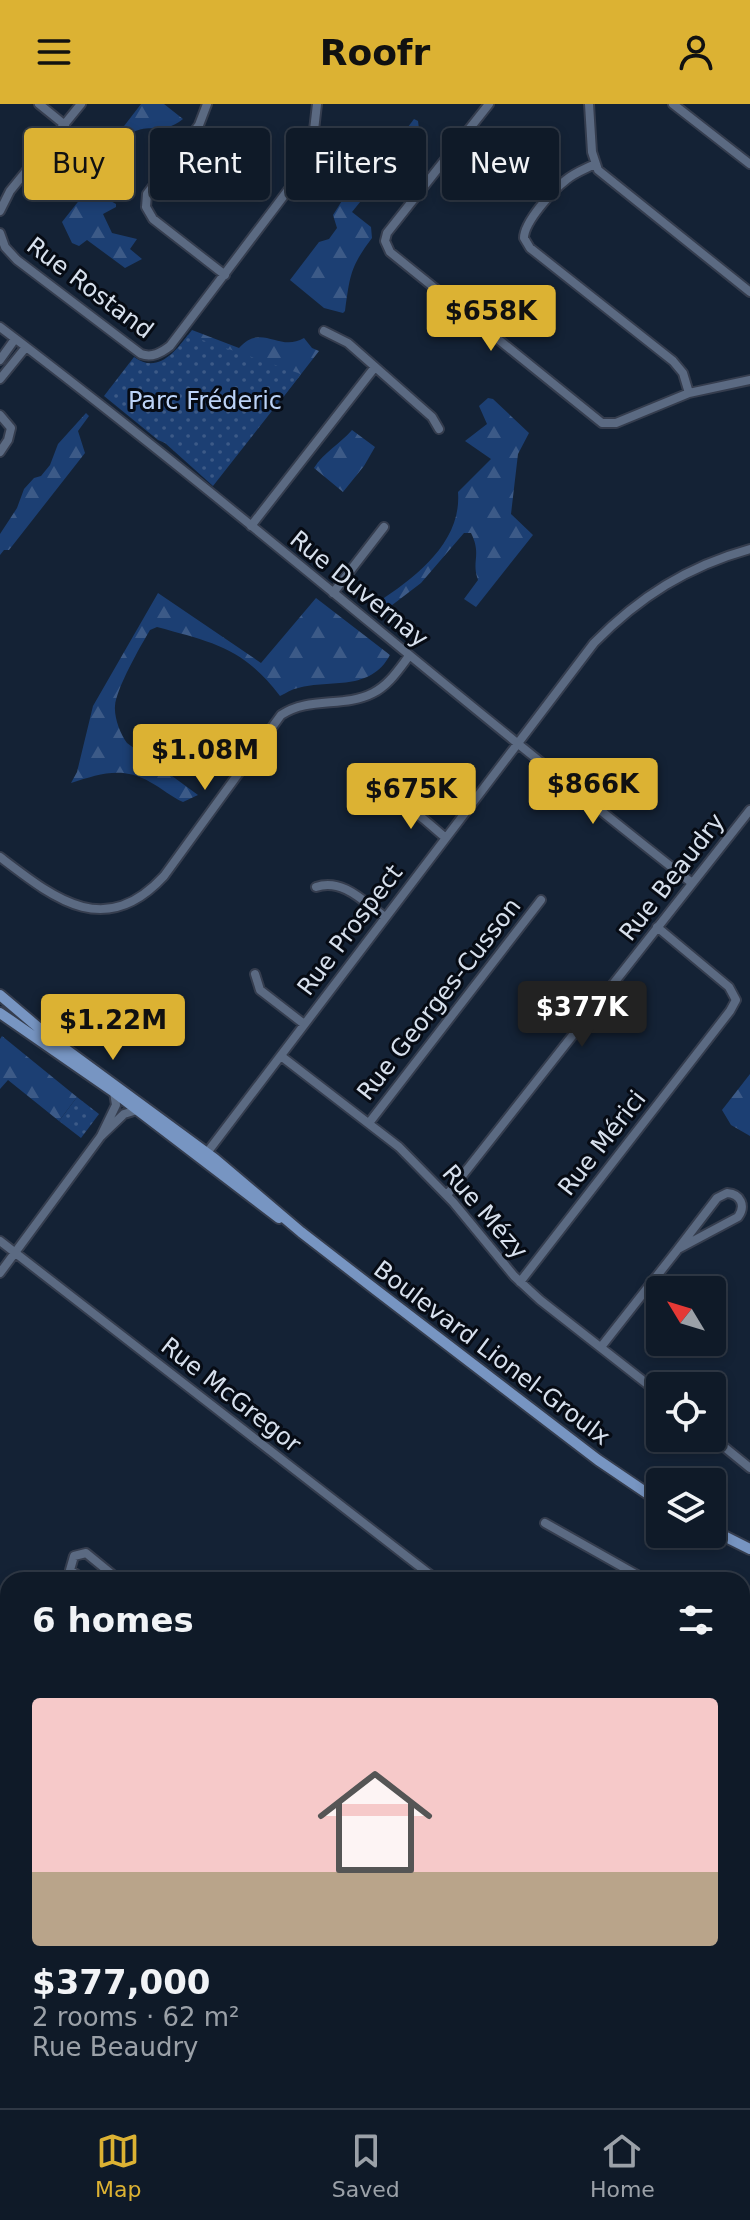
<!DOCTYPE html>
<meta charset="utf-8">
<style>
:root{--surface:#0f1a28;--page:#182330;--text:#f1f3f6;--muted:#9ba1a8;--line:#2f3845;--accent:#dcb233}
body{margin:0;font-family:"DejaVu Sans",sans-serif;background:var(--page);color:var(--text);height:100vh;display:flex;flex-direction:column;font-size:30px;white-space:nowrap}
*{box-sizing:border-box;margin:0}
p{font-size:26px;color:var(--muted)}
.icon{flex:none;width:44px;height:44px;fill:none;stroke:currentColor;stroke-width:2;stroke-linecap:round;stroke-linejoin:round}
.map{position:relative;flex:1;overflow:hidden}
.panel{position:absolute;left:0px;top:1468px;width:750px;height:536px;display:flex;flex-direction:column;background:var(--surface);border-radius:24px 24px 0 0;box-shadow:0 4px 12px #0003,0 0 0 2px var(--line)}
.panel>*{flex:none}
.hud{position:absolute;left:24px;top:24px;width:702px;height:72px;display:flex;gap:16px}
.needle{width:52px;rotate:308deg}
.buttons{position:absolute;left:646px;top:1172px;display:grid;gap:16px}
.buttons a{display:grid;place-items:center;width:80px;height:80px;border-radius:8px;background:var(--surface);box-shadow:0 4px 12px #0003,0 0 0 2px var(--line);font-size:40px}
.price{position:absolute;translate:-50% -68px;padding:0 18px;border-radius:8px;background:var(--accent);color:#111;font-size:26px;line-height:52px;filter:drop-shadow(0 2px 4px #0008)}
.price::after{content:'';position:absolute;left:50%;top:48px;width:24px;height:18px;margin-left:-12px;background:inherit;clip-path:polygon(0 0,100% 0,50% 100%)}
.price.selected{background:#222;color:#fff}
ul{padding:0;list-style:none}
li{display:grid;align-content:center;gap:16px;height:424px;padding:0 32px}
li span{display:grid;place-items:center;height:248px;border-radius:8px;color:#555}
li>.icon{margin-inline-start:auto}
span .icon{width:144px;height:144px;fill:#fffc;stroke-width:1}
li b{font-size:34px}
h2{display:flex;justify-content:space-between;align-items:center;height:96px;padding:0 32px;font-size:34px}
.chip{padding:0 28px;border-radius:8px;background:var(--surface);box-shadow:0 4px 12px #0003,0 0 0 2px var(--line);font-size:28px;line-height:72px}
.chip.selected{background:var(--accent);color:#111}
header{display:flex;justify-content:space-between;align-items:center;height:104px;padding:0 32px;background:var(--accent);color:#111;font-size:36px;font-weight:700}
.menu{display:flex;justify-content:space-around;align-items:center;height:112px;border-top:2px solid var(--line);background:var(--surface);font-size:22px;color:var(--muted)}
.menu a{display:grid;justify-items:center;gap:4px}
.menu .selected{color:var(--accent)}
.map>svg:first-child{display:block}
.built{fill:#192a43}
.forest{fill:url(#forest-firs)}
.park{fill:url(#park-dots)}
.lines{fill:none;stroke-linecap:round;stroke-linejoin:round}
.minor-casing{stroke:#353d4e;stroke-width:12}
.major-casing{stroke:#353d4e;stroke-width:14}
.minor{stroke:#5b6a82;stroke-width:8}
.major{stroke:#7795c2;stroke-width:10}
.labels{text-anchor:middle;dominant-baseline:central;stroke-width:6;stroke-linejoin:round;paint-order:stroke}
.street-label{font-size:24px;fill:#d7e0ed;stroke:#060b14}
.park-label{font-size:24px;fill:#bcd3f7;stroke:#060b14}
</style>
<header><svg class="icon" aria-label="menu" viewBox="0 0 24 24"><path d="M4 6h16M4 12h16M4 18h16"/></svg>Roofr<svg class="icon" aria-label="person" viewBox="0 0 24 24"><circle cx="12" cy="8" r="4"/><path d="M4 21q1-7 8-7t8 7"/></svg></header>
<div class="map">
<svg width="750" height="2004" viewBox="0 0 750 2004">
<defs>
<pattern id="forest-firs" width="22" height="20" patternUnits="userSpaceOnUse" patternTransform="scale(2)"><rect width="22" height="20" fill="#1c3f73"/><path d="M5 1l3.5 6h-7zM16 11l3.5 6h-7z" fill="#3c5a87"/></pattern>
<pattern id="park-dots" width="8" height="8" patternUnits="userSpaceOnUse" patternTransform="scale(2)"><rect width="8" height="8" fill="#1c3f73"/><path d="M2 2h.1M6 6h.1" fill="none" stroke="#3c5a87" stroke-width="1.8" stroke-linecap="round"/></pattern>
</defs>
<rect width="100%" height="100%" fill="#142235"/>
<path class="built" d="M750,1855V2004H349L355,1996H742V1867Z"/>
<path class="forest" d="M141,0H164L183,15C164,31 148,19 134,28C127,32 127,43 121,49C107,63 90,57 91,86L116,100V103L103,110L112,129L137,135L130,145L142,155L125,164L87,136L79,142L72,139L62,118L81,94L82,87C71,71 82,61 92,46L101,52Z
M414,15L418,17L419,25L352,108L371,123L372,134C350,163 350,172 345,207L343,209L324,204L290,176L319,138L329,135L337,124L333,111L374,46L393,43Z
M192,226L239,244C262,218 279,249 304,234L312,244L319,247L281,296L174,249Z
M488,294L493,295L529,329L518,350L511,410L533,431L476,503L464,495L478,476C471,457 482,451 471,429H464L421,479L383,508L377,504L378,498C416,473 462,438 458,388L491,355L465,337L487,320L479,302Z
M86,309L89,312L78,327L85,349L9,446H4L0,451V430L17,404L24,385L34,374L41,372L50,361L58,340Z
M352,326L375,343L364,362L343,388L314,364C324,348 340,340 352,326Z
M158,489L261,559L316,494L390,551C370,588 331,575 298,584C292,585 286,589 280,592C244,544 212,538 157,523L150,526C141,541 116,585 115,602C114,613 120,630 127,639L198,691L183,698C171,693 162,684 150,678C122,662 100,670 71,679L77,668L93,602Z
M2,932L77,993L59,1017L8,976L0,985V935Z
M750,970V1032L731,1021L722,1006Z
M302,1996H355L349,2004H298Z"/>
<path class="park" d="M188,231L301,270L213,382L165,339L158,336L104,292L134,253C157,270 174,249 188,231Z
M77,993L99,1010L81,1034L59,1017Z"/>
<g class="lines">
<defs>
<path id="minor" d="M39,0L65,21
M207,0L199,21L147,90L146,103L153,115L225,171
M489,0L387,129L385,137L390,148L602,319H616L689,289L750,276
M589,0L592,48L598,66L750,188
M673,0L750,60
M595,60C585,65 574,69 566,76C553,86 524,118 524,134L530,144L673,257L683,269L689,289
M0,107L10,87L81,0
M0,129L5,143L17,156L141,250C152,254 161,249 170,242L295,77L313,35L317,0
M0,223C236,402 459,597 692,779
M324,227L348,239L432,313L439,325
M0,256L15,235
M0,275L26,243
M0,311L11,324L8,336L0,348
M251,422L375,263
M333,489L384,423
M380,697C405,693 428,720 446,734
M0,753C55,795 105,836 164,772L281,611C309,592 344,604 373,589C389,581 399,565 409,552
M316,783C343,774 364,798 385,813
M255,870L260,886L304,920
M281,952L399,1043L453,1098L514,1172L540,1196L660,1290
M369,1019L541,796
M101,1032L124,1010L137,1006
M203,1054L594,539C639,493 688,462 750,445
M727,1089C741,1090 746,1102 738,1113L678,1145L717,1094Z
M447,1091L750,706
M0,1137L437,1476
M0,1169L101,1032L116,1001L114,988
M520,1178L730,907L736,896L729,883L657,823
M601,1243L678,1145
M712,1333L750,1364
M545,1419L646,1476
M93,1476L77,1471L70,1466L74,1452L86,1449L119,1476
M742,1527L750,1530
M742,1556L750,1543
M0,1694L8,1722
M0,1813L8,1811
M742,1932L750,1938
M742,1943L750,1949
M0,1959L8,1958
M73,2004V1996
M240,2004L244,1996"/>
<path id="major" d="M0,891L53,936L215,1055L301,1128L376,1186L598,1356L660,1398
M0,909L114,988L279,1114
M712,1426L750,1445
M742,1849L750,1837
M742,1877L750,1865
M636,2004L642,1996
M655,2004L661,1996"/>
</defs>
<use href="#minor" class="minor-casing"/>
<use href="#major" class="major-casing"/>
<use href="#minor" class="minor"/>
<use href="#major" class="major"/>
</g>
<g class="labels">
<g class="street-label">
<text transform="translate(90 184) rotate(37)">Rue Rostand</text>
<text transform="translate(359 485) rotate(39)">Rue Duvernay</text>
<text transform="translate(672 773) rotate(-52)">Rue Beaudry</text>
<text transform="translate(350 826) rotate(-53)">Rue Prospect</text>
<text transform="translate(439 895) rotate(-52)">Rue Georges-Cusson</text>
<text transform="translate(602 1039) rotate(-52)">Rue Mérici</text>
<text transform="translate(485 1108) rotate(49)">Rue Mézy</text>
<text transform="translate(492 1249) rotate(37)">Boulevard Lionel-Groulx</text>
<text transform="translate(231 1291) rotate(38)">Rue McGregor</text>
</g>
<g class="park-label">
<text x="205" y="297">Parc Fréderic</text>
</g>
</g>
</svg>
<div class="buttons">
<a><svg class="needle" viewBox="-14 -14 28 28"><path d="M0-13l5 13h-10z" fill="#e53935"/><path d="M0 13l5-13h-10z" fill="#9ba1a8"/></svg></a>
<a><svg class="icon" aria-label="locate" viewBox="0 0 24 24"><circle cx="12" cy="12" r="6"/><path d="M12 2v4M12 18v4M2 12h4M18 12h4"/></svg></a>
<a><svg class="icon" aria-label="layers" viewBox="0 0 24 24"><path d="M12 4l9 5-9 5-9-5zM3 14l9 5 9-5"/></svg></a>
</div>
<b class="price" style="left:491px;top:249px">$658K</b>
<b class="price" style="left:205px;top:688px">$1.08M</b>
<b class="price" style="left:593px;top:722px">$866K</b>
<b class="price" style="left:411px;top:727px">$675K</b>
<b class="price selected" style="left:582px;top:945px">$377K</b>
<b class="price" style="left:113px;top:958px">$1.22M</b>
<div class="hud">
<a class="chip selected">Buy</a>
<a class="chip">Rent</a>
<a class="chip">Filters</a>
<a class="chip">New</a>
</div>
<section class="panel">
<h2>6 homes<svg class="icon" aria-label="filters" viewBox="0 0 24 24"><path d="M4 7h16M4 17h16"/><circle cx="9" cy="7" r="2"/><circle cx="15" cy="17" r="2"/></svg></h2>
<ul>
<li><span style="background:linear-gradient(#f6c9c9 70%,#b9a48a 0)"><svg class="icon" aria-label="home" viewBox="0 0 24 24"><path d="M3 11l9-7 9 7M6 9v11h12V9"/></svg></span><div><b>$377,000</b><p>2 rooms · 62 m²</p><p>Rue Beaudry</p></div></li>
</ul>
</section>
</div>
<nav class="menu">
<a class="selected"><svg class="icon" aria-label="map" viewBox="0 0 24 24"><path d="M3 6l6-2 6 2 6-2v14l-6 2-6-2-6 2zM9 4v14M15 6v14"/></svg>Map</a>
<a><svg class="icon" aria-label="saved" viewBox="0 0 24 24"><path d="M7 4h10v16l-5-4-5 4z"/></svg>Saved</a>
<a><svg class="icon" aria-label="home" viewBox="0 0 24 24"><path d="M3 11l9-7 9 7M6 9v11h12V9"/></svg>Home</a>
</nav>
